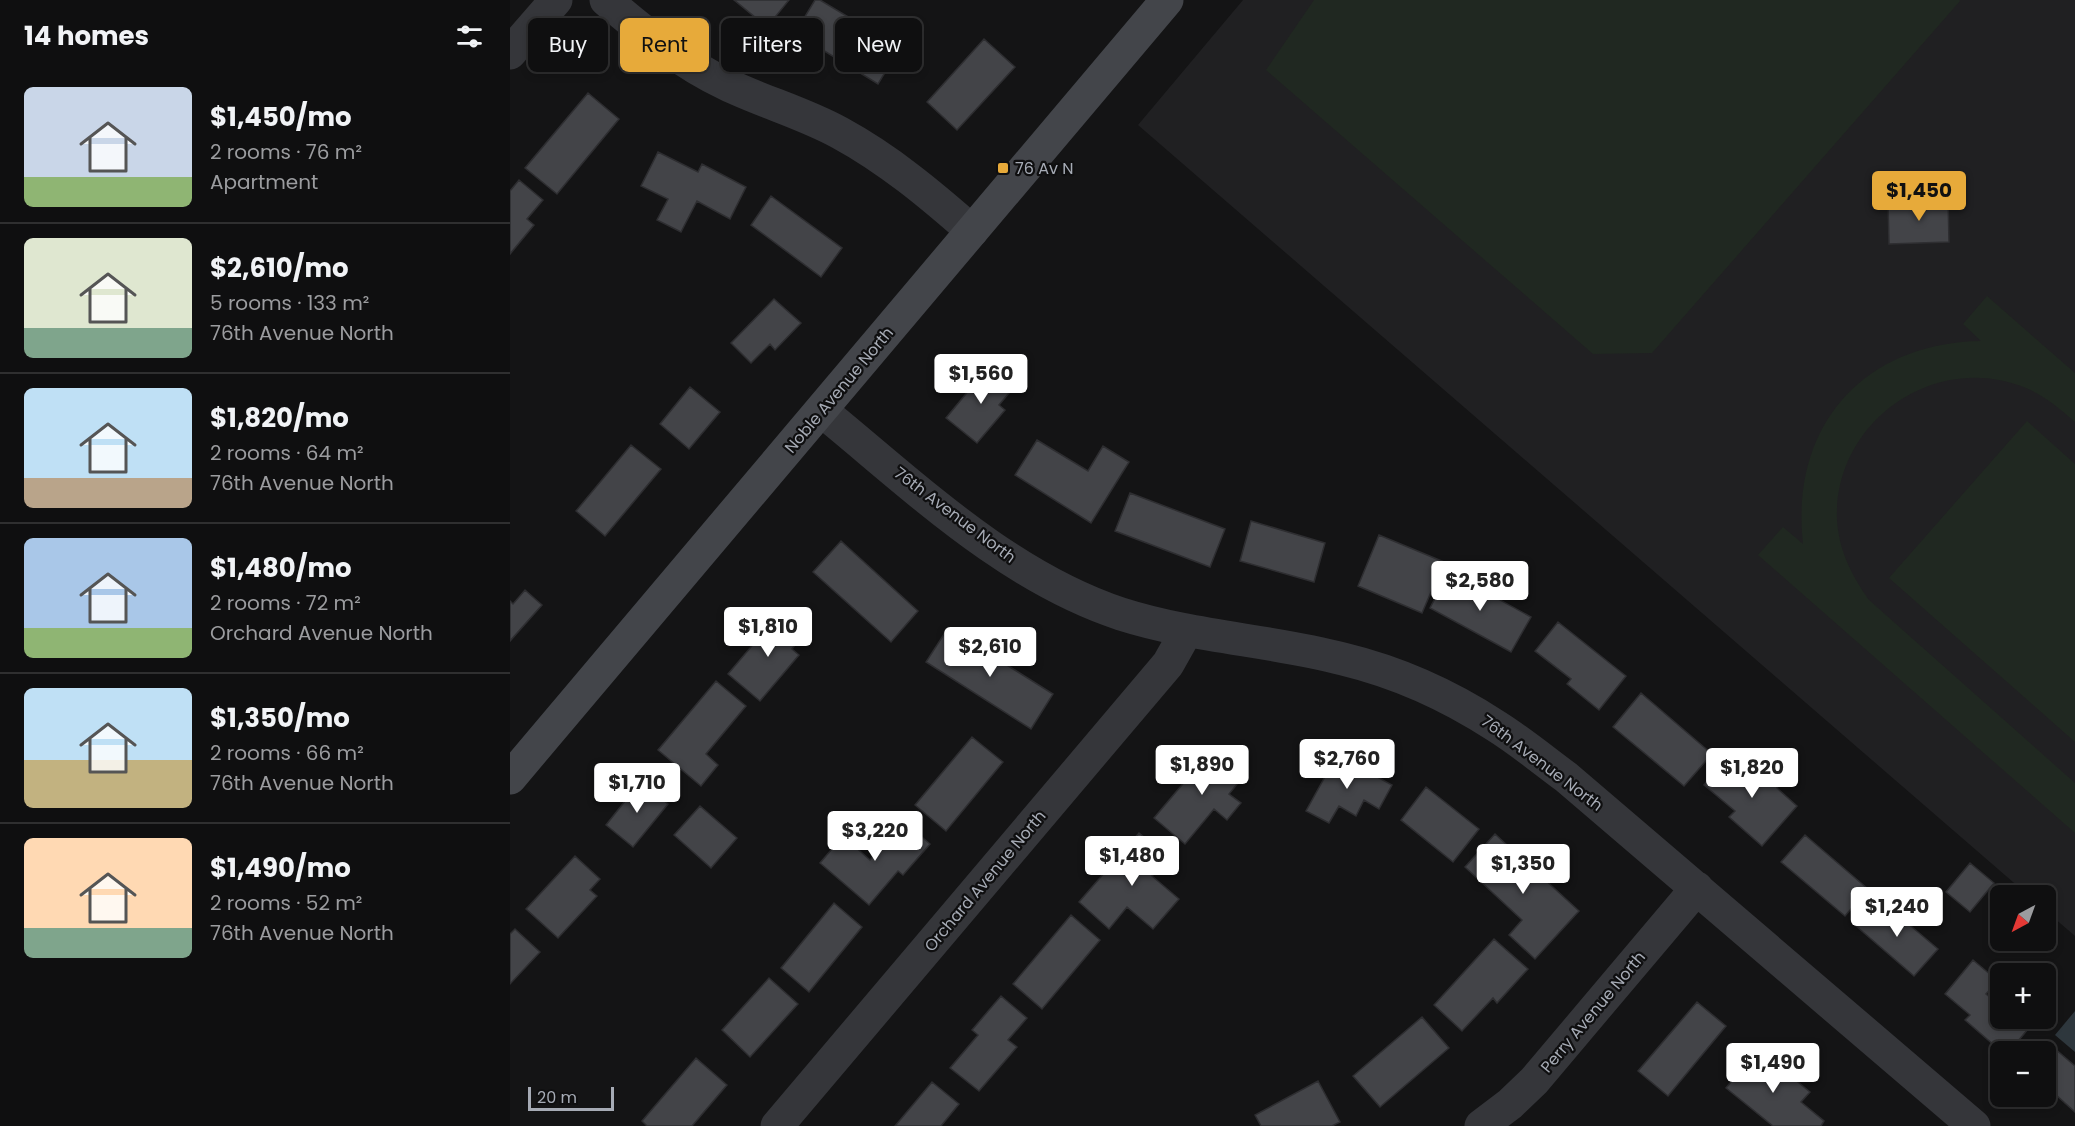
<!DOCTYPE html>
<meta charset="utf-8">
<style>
:root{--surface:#0f0f10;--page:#1d1d1e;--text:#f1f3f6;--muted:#9b9c9f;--line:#2f2f30;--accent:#e7aa3a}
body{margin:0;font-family:Poppins,sans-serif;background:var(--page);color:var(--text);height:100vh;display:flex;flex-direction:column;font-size:22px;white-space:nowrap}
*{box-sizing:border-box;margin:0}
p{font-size:20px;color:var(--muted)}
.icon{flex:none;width:33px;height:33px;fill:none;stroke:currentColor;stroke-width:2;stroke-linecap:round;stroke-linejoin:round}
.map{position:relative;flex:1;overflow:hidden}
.details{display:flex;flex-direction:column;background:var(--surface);width:510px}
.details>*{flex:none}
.top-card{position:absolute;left:18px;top:18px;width:570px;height:54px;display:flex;gap:12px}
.needle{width:39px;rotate:221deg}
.buttons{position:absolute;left:1480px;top:885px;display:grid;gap:12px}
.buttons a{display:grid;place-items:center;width:66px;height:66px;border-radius:9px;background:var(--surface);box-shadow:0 3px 9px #0003,0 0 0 2px var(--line);font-size:30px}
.scale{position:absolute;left:18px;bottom:15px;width:86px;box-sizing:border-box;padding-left:6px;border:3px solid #a6abb5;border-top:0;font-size:16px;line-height:21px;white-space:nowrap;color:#a6abb5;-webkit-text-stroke:4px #0f0f10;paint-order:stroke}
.price{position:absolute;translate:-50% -51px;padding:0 14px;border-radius:6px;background:#fff;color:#222;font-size:20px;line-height:39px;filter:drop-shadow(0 2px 3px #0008)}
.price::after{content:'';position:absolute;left:50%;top:36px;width:18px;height:14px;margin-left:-9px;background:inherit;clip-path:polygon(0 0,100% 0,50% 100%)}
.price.current{background:var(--accent);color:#111}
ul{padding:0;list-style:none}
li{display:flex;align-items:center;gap:18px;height:150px;padding:0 24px}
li+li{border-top:2px solid var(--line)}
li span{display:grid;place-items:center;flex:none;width:168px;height:120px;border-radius:9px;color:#555}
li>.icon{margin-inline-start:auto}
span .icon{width:72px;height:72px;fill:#fffc;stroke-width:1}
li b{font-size:26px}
h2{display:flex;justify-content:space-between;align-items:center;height:72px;padding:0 24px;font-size:26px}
.chip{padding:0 21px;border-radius:9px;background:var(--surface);box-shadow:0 3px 9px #0003,0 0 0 2px var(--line);font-size:21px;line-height:54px}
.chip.current{background:var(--accent);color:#111}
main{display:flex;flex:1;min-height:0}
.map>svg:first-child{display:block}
.built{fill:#202022}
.green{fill:#202821}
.water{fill:#2e373d}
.building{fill:#434448;stroke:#2e2e31;stroke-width:1.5}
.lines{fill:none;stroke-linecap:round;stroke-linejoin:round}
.street{stroke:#35363a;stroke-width:33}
.secondary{stroke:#43454a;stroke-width:33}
.poi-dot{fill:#e7aa3a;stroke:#0f0f10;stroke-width:2}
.labels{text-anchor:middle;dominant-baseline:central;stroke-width:4.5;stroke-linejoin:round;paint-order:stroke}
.poi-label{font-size:16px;fill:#a6abb5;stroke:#0f0f10;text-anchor:start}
.street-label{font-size:16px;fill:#a6abb5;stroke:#0f0f10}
</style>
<main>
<section class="details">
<h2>14 homes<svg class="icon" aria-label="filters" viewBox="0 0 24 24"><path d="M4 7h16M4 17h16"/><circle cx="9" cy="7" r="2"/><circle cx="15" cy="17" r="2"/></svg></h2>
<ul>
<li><span style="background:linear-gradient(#c9d6e8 75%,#8fb573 0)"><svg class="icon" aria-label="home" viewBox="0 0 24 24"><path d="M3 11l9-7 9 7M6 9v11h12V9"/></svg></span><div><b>$1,450/mo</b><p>2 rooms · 76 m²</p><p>Apartment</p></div></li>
<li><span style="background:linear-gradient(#dfe7d0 75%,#7fa58c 0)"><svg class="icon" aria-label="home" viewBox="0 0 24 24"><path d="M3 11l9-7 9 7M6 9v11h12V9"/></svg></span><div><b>$2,610/mo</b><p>5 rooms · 133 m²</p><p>76th Avenue North</p></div></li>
<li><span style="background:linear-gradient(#bfe0f5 75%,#b9a48a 0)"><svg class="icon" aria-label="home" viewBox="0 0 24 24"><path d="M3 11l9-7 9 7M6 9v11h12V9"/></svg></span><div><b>$1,820/mo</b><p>2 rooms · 64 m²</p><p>76th Avenue North</p></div></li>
<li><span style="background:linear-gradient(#a9c7e8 75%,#8fb573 0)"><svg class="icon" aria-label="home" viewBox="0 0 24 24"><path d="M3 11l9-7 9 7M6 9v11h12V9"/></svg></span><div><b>$1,480/mo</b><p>2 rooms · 72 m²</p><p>Orchard Avenue North</p></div></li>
<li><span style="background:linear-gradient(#bfe0f5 60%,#c2b280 0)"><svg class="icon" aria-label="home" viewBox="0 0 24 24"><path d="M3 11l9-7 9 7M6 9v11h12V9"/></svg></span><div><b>$1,350/mo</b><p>2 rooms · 66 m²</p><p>76th Avenue North</p></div></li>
<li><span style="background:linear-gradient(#ffd9b3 75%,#7fa58c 0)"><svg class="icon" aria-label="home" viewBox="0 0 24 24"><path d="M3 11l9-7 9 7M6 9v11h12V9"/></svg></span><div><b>$1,490/mo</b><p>2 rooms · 52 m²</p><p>76th Avenue North</p></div></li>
</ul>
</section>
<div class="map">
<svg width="1565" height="1126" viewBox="0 0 1565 1126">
<rect width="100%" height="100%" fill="#141415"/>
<path class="built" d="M733,0H1565V936L1536,911V896L1518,895L628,125Z"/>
<path class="green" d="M804,0H1449L1450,1L1142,353L1083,354L756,70Z
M1477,296L1565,373V422C1550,409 1535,396 1516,388C1425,350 1323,422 1327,520C1329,551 1342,576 1359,600L1565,783V833L1248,555L1273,527L1293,544C1280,426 1353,343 1471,341L1453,324Z
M1517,421L1565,464V742L1379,578Z"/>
<path class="water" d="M1565,1011V1052L1545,1035Z"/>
<path class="building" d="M224,0H279L257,27Z
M305,0H310L390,48L368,84L285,33Z
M474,39L505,67L447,130L417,102Z
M78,93L109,119L47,194L15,168Z
M148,152L188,172L192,164L236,187L220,219L187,201L171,232L147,220L158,199L131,186Z
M9,180L33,200L17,219L24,225L0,254V191Z
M261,196L332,248L311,277L241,225Z
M1438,199L1439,242L1379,244L1378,201Z
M264,299L291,323L265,350L260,344L241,363L221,343Z
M479,366L504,387L489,405L495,410L467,443L436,418Z
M180,387L210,412L179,449L150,424Z
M527,440L578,471L593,446L619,462L581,523L505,475Z
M121,445L151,469L95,536L66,511Z
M620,493L715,529L700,567L605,531Z
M741,521L815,543L804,582L730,561Z
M869,535L934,562L912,613L848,586Z
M331,541L408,611L381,642L303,572Z
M939,572L1021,617L1001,652L920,608Z
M15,590L32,605L0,641V601L3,604Z
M269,614L293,634L282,649L289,655L250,701L218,674Z
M1048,622L1116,676L1089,710L1057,684L1061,679L1025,651Z
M438,628L543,694L521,729L416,662Z
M206,681L236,706L196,754L208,765L191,786L148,750Z
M1131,693L1202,754L1174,786L1103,727Z
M462,737L493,762L436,831L405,805Z
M704,747L736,773L719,794L731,803L717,820L704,809L675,844L644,818Z
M827,755L882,785L869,809L854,800L846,816L829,806L819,823L796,811Z
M1218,757L1241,777L1252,765L1271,782L1267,788L1287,806L1252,846L1219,817L1225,811L1194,785Z
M131,781L158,804L123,847L96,825Z
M916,787L969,829L943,862L891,820Z
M190,806L227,838L201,868L164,835Z
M393,821L420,844L393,875L388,871L359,905L310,863L333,836L360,860Z
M629,833L658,857L642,876L669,899L643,929L617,907L599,929L569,902Z
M985,834L1069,911L1025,959L999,935L1012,920L955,867Z
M1295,835L1358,889L1335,916L1271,862Z
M65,856L90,879L80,890L87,896L48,938L16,909Z
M1460,863L1484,883L1460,912L1436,892Z
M1369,899L1428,949L1404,976L1346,926Z
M324,903L352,927L299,992L271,968Z
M561,915L590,940L532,1009L503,984Z
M5,929L30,952L0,984V934Z
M984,939L1018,969L987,1003L983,998L952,1031L924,1005Z
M1463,960L1488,981L1476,994L1491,1006V1018H1505L1518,1029L1499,1052H1492L1455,1020L1460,1015L1435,994Z
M259,978L288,1004L240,1057L212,1030Z
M491,996L517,1018L498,1040L507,1047L469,1091L440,1068L468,1035L462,1030Z
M1187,1002L1216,1026L1158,1096L1128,1071Z
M912,1017L939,1048L870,1107L843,1076Z
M1537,1042L1565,1066V1112L1536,1086V1052H1528Z
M1248,1049L1300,1092L1291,1102L1314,1121L1311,1126H1263L1216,1088Z
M186,1058L217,1085L182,1126H137L132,1121Z
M808,1081L830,1122L822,1126H751L745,1115Z
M422,1082L449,1104L431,1126H385Z"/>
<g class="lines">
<path class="street" d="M96,0C132,31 173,64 216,84C253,102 294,113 330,133C378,159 421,195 462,231
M0,53L46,0
M312,411C404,486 496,576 611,614C683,637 760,640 833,659C887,672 940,696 986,726C1010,741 1033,760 1056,777L1464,1126
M267,1126L658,664L676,632
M971,1126L1000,1104L1024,1081L1187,888"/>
<path class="secondary" d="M0,778L657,0"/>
</g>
<rect class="poi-dot" x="487" y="162" width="12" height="12" rx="3"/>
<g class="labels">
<g class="poi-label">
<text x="505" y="168">76 Av N</text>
</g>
<g class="street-label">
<text transform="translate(329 390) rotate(-50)">Noble Avenue North</text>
<text transform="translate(445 515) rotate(37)">76th Avenue North</text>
<text transform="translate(1032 763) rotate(37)">76th Avenue North</text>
<text transform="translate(475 881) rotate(-50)">Orchard Avenue North</text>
<text transform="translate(1083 1012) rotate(-50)">Perry Avenue North</text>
</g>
</g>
</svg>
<div class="buttons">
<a><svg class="needle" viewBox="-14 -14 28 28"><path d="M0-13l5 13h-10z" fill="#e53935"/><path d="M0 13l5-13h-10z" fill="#9b9c9f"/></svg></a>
<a>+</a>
<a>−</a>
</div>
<div class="scale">20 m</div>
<b class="price current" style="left:1409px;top:222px">$1,450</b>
<b class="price" style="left:471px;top:405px">$1,560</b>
<b class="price" style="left:970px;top:612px">$2,580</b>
<b class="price" style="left:258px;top:658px">$1,810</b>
<b class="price" style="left:480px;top:678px">$2,610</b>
<b class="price" style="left:837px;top:790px">$2,760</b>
<b class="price" style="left:692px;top:796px">$1,890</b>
<b class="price" style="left:1242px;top:799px">$1,820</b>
<b class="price" style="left:127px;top:814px">$1,710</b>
<b class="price" style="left:365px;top:862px">$3,220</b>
<b class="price" style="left:622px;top:887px">$1,480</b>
<b class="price" style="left:1013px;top:895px">$1,350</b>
<b class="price" style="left:1387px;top:938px">$1,240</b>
<b class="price" style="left:1263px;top:1094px">$1,490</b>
<div class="top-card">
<a class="chip">Buy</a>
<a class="chip current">Rent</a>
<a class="chip">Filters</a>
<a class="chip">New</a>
</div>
</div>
</main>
